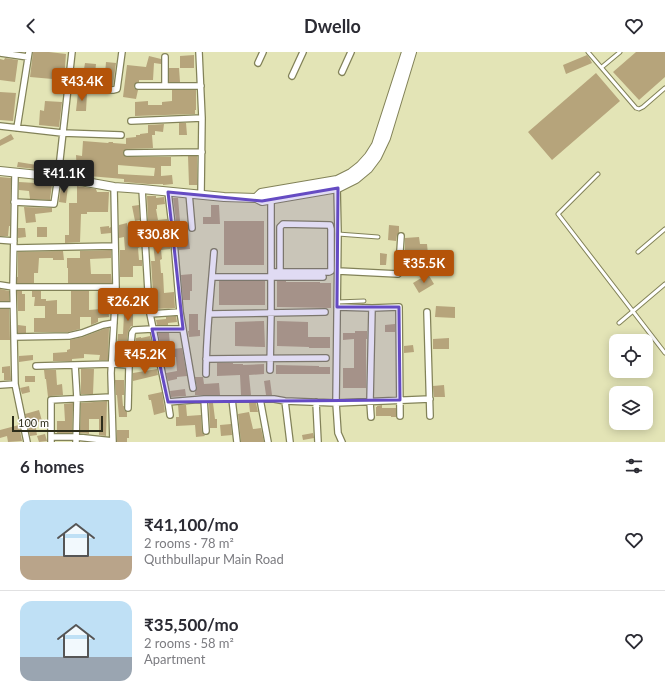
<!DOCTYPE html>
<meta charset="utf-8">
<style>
:root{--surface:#fff;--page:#f2f2f3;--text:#2b2b33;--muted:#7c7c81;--line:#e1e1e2;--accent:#b45309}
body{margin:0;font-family:Lato,sans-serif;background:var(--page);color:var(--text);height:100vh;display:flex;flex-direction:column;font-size:15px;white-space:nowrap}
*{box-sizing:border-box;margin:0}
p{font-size:13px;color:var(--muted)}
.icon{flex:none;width:22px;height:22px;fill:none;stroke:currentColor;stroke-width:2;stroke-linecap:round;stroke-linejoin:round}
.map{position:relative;height:390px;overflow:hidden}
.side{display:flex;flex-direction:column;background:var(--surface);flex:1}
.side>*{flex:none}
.buttons{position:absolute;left:609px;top:282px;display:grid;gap:8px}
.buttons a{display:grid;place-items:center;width:44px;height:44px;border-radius:8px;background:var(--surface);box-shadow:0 2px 10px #0003;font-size:20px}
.scale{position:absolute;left:12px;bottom:10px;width:91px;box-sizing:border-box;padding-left:4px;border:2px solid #2d2d1b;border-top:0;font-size:11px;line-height:14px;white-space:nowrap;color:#2d2d1b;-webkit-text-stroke:3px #fff;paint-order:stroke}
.price{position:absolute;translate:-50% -34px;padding:0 9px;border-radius:4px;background:var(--accent);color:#fff;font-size:13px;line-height:26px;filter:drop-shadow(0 1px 2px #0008)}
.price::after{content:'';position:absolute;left:50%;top:24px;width:12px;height:9px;margin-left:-6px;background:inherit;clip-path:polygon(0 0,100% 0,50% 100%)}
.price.current{background:#222;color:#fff}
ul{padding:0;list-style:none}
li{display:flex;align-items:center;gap:12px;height:100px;padding:0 20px}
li+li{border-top:1px solid var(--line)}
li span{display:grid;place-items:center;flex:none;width:112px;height:80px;border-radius:12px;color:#555}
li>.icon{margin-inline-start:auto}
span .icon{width:48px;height:48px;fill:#fffc;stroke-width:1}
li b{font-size:17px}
h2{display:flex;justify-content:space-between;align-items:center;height:48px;padding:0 20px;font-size:17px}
header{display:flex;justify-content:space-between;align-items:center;height:52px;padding:0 20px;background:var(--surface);font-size:18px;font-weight:700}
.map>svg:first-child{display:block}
.building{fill:#b6a47b;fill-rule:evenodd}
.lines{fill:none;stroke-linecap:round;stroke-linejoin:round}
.lane-casing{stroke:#828258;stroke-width:5}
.street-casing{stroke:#828258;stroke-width:8}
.secondary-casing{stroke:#828258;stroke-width:10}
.lane{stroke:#fff;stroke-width:3}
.street{stroke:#fff;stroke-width:5.5}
.secondary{stroke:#fff;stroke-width:8}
.marked{fill:#654bc3;fill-opacity:0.2;stroke:#654bc3;stroke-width:3;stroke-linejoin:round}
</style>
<header><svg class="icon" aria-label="back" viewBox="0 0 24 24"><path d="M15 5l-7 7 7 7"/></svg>Dwello<svg class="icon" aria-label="heart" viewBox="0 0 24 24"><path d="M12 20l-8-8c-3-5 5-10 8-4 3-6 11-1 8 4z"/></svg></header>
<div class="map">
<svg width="665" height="390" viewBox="0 0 665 390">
<rect width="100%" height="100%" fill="#e3e4b6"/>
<path class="building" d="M33,0H49L66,2L64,28L30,25Z
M636,0H665V25L639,48L613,20Z
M194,3V16H180V4Z
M587,3L590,7L592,11L566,22L563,13Z
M149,4L161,7V12L154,11L153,28H139V30L135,32L134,36L138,38L136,47L123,45L127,13L146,15Z
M5,6L18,8L15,30L0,28V7L4,8Z
M106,10L116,11L113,34L102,32L94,33V31L82,29L85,11L96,12L95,22H105Z
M169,16H179L180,30H169Z
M596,21L620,49L552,108L528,80Z
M172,38H196V58H195V62L135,64V50L148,49V53H162V50L172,49Z
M0,40L16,41L13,69L0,68Z
M78,41H87L86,59H76Z
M45,49L62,50L59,75L39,73L40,58L44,59Z
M179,71H186L187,83H179Z
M164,72L163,80L155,79V83H152L153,96L127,97L124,99L123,101L125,104L127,105H171V114H161V124L172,123L173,132L163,133V132H148L124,130V127L77,123L76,103L82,104L83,89L108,91L109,90H113V91L126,92V86L136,85V83H140V82L148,81V73ZM118,113L155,116L154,124L118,122Z
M11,82L14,87L0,94V88Z
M188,104H197V133H189Z
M18,110L37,113L36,117L17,115Z
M0,125L11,126L10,174H9L8,184H0Z
M19,130L52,132L50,148L30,147L29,139L19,138Z
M61,134H68L66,151L59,150Z
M77,134L96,137L97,140H109L108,160H87V162H81L80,190L65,191V183H69V151H77Z
M147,144H156V146L164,145L165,152L157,153V157H156L158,168L167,167L168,176L158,177L160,191H170V197L161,198L162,207L160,208L161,221H163L164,241L174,240L175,256L154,257L151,209H155L153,191H149Z
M173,146H178L180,169H176Z
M139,153L140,168L135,169L132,154Z
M211,153H219L220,172H203V165H211Z
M24,155L52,156V160L35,162L36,170L26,171Z
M224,169H264V213H224Z
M127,171L131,188L139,187L140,195L138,196L139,208H142V214H133V225H120V198H125L124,185L119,186V173Z
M187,172L190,197L179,198L178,187L183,186L181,173Z
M389,173L399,174V181L397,183L396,189L388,188Z
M109,174V176L111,175V181L101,182L100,175Z
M37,175H47V185H37Z
M18,176H25L26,185L18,186Z
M419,185L420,192H427L429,212H421L420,201L405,203V186Z
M111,198V206L90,207L91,222H111L112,231H68V216H67V206H80V199Z
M63,199L64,208H53V206H39L38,221H34V231H17V225H18V200Z
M380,201L387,202L386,213H380Z
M192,222V239H190V248H183L181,223Z
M428,222L434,232L419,241L413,231Z
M219,229H265V253H219Z
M277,229H286V230H320V231H331V256L277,255Z
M0,237L9,239V249H0Z
M17,239H22V242H25V259H18Z
M32,239H41V247H46V249L57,248V262H71V239H89V258L101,257L100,239H112L111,251H108L109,265L98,266V270L91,273V265H80V277L68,280H34V266H45V254H34L35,245H32Z
M125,241H140V259H133V274H131L128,280L125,309L118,308L120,293H117L118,282H123L124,262H125V252H126Z
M436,254L455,255V266L435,265Z
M0,257H9L10,288H0Z
M189,262H198V278H200V284L189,285L188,279H189Z
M176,264L177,270L168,271V273H157L156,268L166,267V265Z
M264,269L265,295L235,294V270Z
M277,269L308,270V285H330V296H309V295L277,294Z
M395,272V280H385V273Z
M18,273L26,274V281H18Z
M109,276L108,308H99L100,303L84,302V306L72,307V309H53V301L67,300V298L70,297V288L83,285L104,277Z
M355,279H367V287H366V336H343V316H354V287L343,288V281H355Z
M158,281H169L170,293L161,294Z
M150,284L152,292L140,295L142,302L135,304L136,286L141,285V286Z
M449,286V297H433V287Z
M413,293L414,300L404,301V294Z
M182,296L187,324L177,325V327L168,329L166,321L177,319L176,305H173L172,297Z
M33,303V308L19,310V304Z
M217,311H233V312H243V313L264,312V322L249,323L251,343H241L240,323L217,324Z
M276,313L319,314V315H330V322H276Z
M10,314L11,328H4V321H2V315Z
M81,317H94L93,342H81Z
M157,317L158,323L133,329V321Z
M44,318H56L57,333L62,332L63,343L51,344L48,345L46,327H45Z
M25,324H35V330H25Z
M195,325H203L204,332L219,331L220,343H195V340L197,336Z
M115,328H124V343H122L123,354H124V358L127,360V365H119L117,343H116Z
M270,328L272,343H266L264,329Z
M444,333L445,345H434L433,334Z
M29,334L30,340L22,342L20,336Z
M185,337L186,344L171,345L170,339Z
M162,340L165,360L154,363L151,348H149L148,343Z
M107,349L106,384L99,383V367H89V382L80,381L81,351Z
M73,351L72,381H57V369H65L64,352Z
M209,351H213L215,367H217V376H210Z
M249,351H256L258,360H250Z
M178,353H186L187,364L201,363L202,380L205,384L196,385L195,373L176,374V365H179Z
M382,353V356H396V365H391V364H376V355H377V354Z
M39,358L42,369L35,371L37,383L30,384L25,362Z
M249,360L253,377L261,376L264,390H241L238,362Z
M231,372L232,383L221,384L220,373Z
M19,373L22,389L8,390L7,384L0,386V378Z
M117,378H129V386H127V390H117Z
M313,381L314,386L303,388L302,383Z
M45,382L47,389L39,390L37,384Z"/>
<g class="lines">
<defs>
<path id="lane" d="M588,0L636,56L639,57L643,55L665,36
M602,15L620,0
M598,122L558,162L665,301
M338,182L378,185
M638,200L665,177
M337,250L364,249
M619,271L665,232"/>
<path id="street" d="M199,0L202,66L201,142
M0,1L28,5
M165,5V34
M258,11L263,0
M342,20L351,0
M292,24L303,0
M138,34H201
M67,36L113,38L117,37L122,0
M131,69L202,66
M0,74L62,81L121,83
M17,76L29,0
M127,101L202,100
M15,121L13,235L15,332L27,390
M337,134L338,182L336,351L338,381L342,390
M142,137L148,239L150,262L168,350L170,363
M168,140L174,189L180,260L193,336
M189,141L192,176
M14,150L54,152L58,125L72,0
M0,188L14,189
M14,196L115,194
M338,219L398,222L401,219L399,214L401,184
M271,220H329L331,219V177L330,173L283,172L280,175V220
M212,225H323
M0,233L13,235H116
M0,253H13
M337,255L372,256L399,255L400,364
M427,260L430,364
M150,262L180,260
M209,262L325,260
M14,285L69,284L82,281L103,273L114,271
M206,307L326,306
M75,313L77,346L76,390
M129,313L132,281L134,278L152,277H183
M36,314L112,312L129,313L128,356
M270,318L271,261V148
M206,322C206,281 211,240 214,200
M0,333L15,332
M204,347L206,379
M232,347L237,390
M260,347L268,390
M285,349L290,390
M168,350L204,347H274L285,349L336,351L430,347
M316,350L318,390
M371,365L370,350L372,256
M51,385H76L113,389
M51,390V348L111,345
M113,390L111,321L116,235L114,135"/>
<path id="secondary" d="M0,119L58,125L114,135L142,137L224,145L256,146L262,149L338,136L356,127L368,117L377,105L386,86L412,0
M256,146L261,141L337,128L351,121L360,114L369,104L376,93L406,0"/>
</defs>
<use href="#lane" class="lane-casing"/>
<use href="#street" class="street-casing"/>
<use href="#secondary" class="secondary-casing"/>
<use href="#lane" class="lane"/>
<use href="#street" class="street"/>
<use href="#secondary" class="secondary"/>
</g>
<path class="marked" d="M338,136L337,255H399L400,348L168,350L152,277H183L168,140L262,149Z"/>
</svg>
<div class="buttons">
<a><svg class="icon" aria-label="locate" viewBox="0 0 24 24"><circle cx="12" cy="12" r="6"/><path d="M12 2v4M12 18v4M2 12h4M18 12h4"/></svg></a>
<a><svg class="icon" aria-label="layers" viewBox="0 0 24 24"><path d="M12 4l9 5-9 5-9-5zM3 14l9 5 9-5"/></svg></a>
</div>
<div class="scale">100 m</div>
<b class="price" style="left:82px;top:50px">₹43.4K</b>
<b class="price current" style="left:64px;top:142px">₹41.1K</b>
<b class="price" style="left:158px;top:203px">₹30.8K</b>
<b class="price" style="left:424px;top:232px">₹35.5K</b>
<b class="price" style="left:128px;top:270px">₹26.2K</b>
<b class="price" style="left:145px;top:323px">₹45.2K</b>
</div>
<section class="side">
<h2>6 homes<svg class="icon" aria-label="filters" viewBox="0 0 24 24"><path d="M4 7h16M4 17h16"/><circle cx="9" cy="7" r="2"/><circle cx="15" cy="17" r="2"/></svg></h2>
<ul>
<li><span style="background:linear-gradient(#bfe0f5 70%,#b9a48a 0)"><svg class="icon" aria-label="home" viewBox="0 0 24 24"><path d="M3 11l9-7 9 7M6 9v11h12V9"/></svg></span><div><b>₹41,100/mo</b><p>2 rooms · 78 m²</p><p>Quthbullapur Main Road</p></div><svg class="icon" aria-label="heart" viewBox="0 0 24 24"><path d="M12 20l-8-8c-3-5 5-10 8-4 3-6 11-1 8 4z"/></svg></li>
<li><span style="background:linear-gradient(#bfe0f5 70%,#9aa5b1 0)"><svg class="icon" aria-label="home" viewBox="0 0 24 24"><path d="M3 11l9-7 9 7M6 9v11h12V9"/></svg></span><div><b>₹35,500/mo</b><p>2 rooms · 58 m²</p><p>Apartment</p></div><svg class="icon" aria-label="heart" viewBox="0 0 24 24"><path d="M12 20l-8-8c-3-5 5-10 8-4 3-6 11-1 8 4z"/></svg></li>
</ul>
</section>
